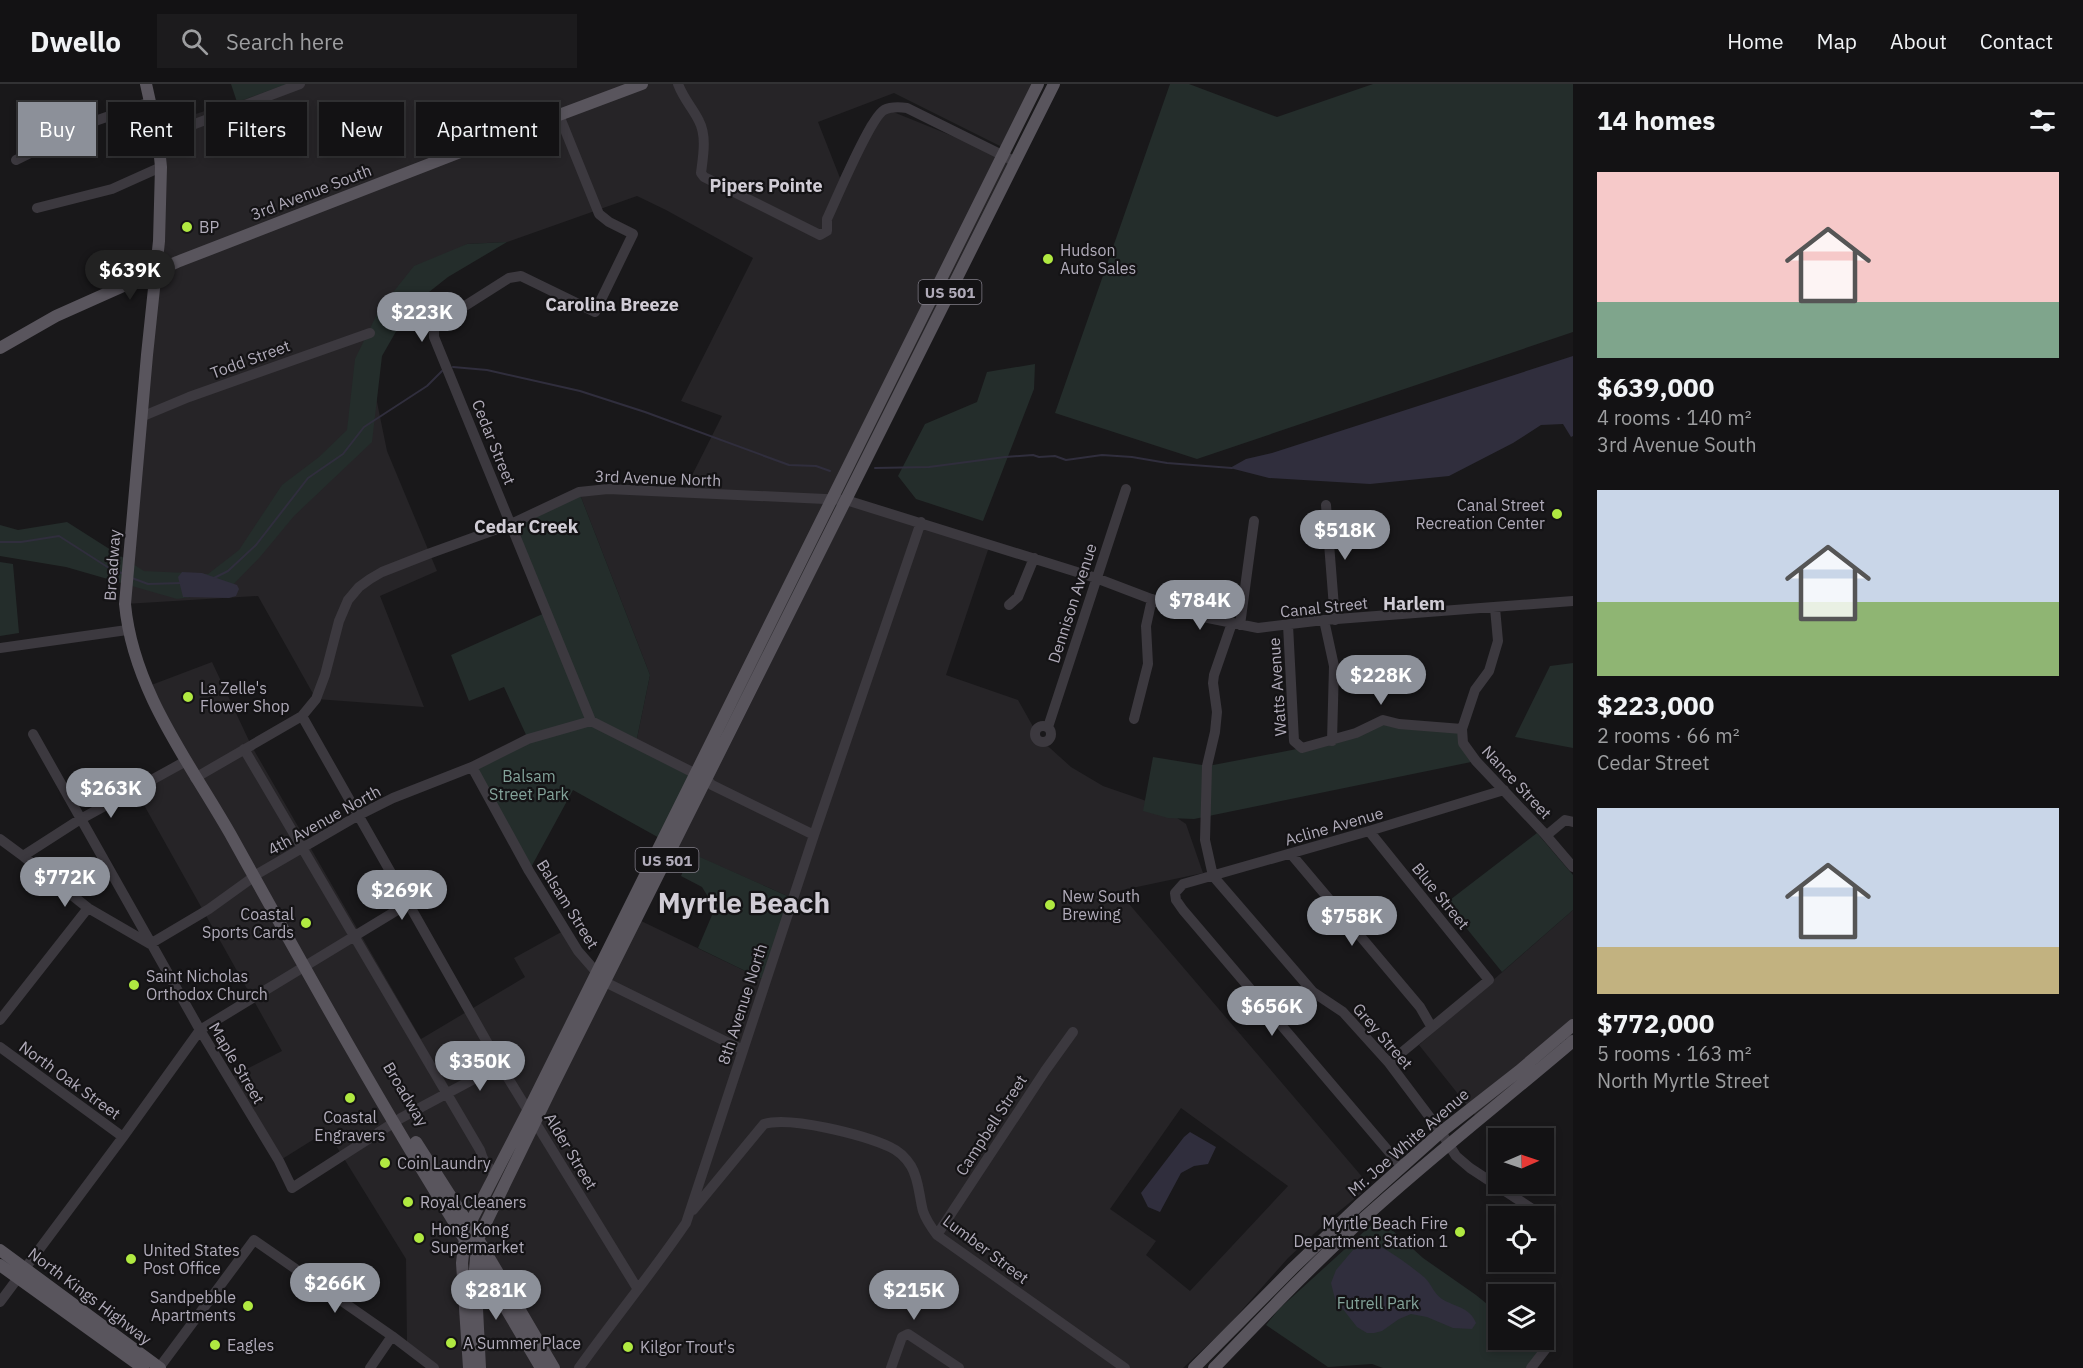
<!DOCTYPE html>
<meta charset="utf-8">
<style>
:root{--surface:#131214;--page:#1c1b1d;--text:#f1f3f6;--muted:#9d9ea0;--line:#323234;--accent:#8c9099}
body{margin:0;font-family:"IBM Plex Sans",sans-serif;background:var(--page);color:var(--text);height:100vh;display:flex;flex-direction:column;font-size:22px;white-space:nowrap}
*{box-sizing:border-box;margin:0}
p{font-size:20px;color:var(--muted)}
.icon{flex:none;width:33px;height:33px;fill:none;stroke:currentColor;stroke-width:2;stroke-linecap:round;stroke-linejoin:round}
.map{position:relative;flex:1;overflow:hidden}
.panel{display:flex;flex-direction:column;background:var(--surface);width:510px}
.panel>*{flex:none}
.top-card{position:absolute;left:18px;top:18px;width:570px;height:54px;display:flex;gap:12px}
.needle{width:39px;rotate:88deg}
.tools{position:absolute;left:1488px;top:1044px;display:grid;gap:12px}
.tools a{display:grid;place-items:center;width:66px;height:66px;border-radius:0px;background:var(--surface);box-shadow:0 3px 9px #0003,0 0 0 2px var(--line);font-size:30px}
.price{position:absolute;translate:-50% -51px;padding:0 14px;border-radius:21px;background:var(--accent);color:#fff;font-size:20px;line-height:39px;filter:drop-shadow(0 2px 3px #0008)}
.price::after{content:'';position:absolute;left:50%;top:36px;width:18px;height:14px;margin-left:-9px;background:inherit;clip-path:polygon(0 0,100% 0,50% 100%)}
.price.active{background:#222;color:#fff}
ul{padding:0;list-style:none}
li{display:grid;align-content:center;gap:12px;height:318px;padding:0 24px}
li span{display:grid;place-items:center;height:186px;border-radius:0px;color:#555}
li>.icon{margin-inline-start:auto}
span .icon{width:108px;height:108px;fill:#fffc;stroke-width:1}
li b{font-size:26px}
h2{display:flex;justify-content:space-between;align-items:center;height:72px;padding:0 24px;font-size:26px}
.tag{padding:0 21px;border-radius:0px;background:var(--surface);box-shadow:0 3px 9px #0003,0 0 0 2px var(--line);font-size:21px;line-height:54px}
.tag.active{background:var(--accent);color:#fff}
header{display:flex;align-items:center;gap:36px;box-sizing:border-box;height:84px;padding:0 30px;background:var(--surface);border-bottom:2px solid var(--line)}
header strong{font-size:28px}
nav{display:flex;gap:33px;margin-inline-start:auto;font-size:21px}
.search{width:420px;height:54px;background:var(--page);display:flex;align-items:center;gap:15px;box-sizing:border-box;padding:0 21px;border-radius:0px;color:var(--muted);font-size:22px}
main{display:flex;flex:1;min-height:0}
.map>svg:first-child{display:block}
.built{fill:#262427;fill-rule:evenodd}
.green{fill:#242d2b}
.water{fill:#302e3d}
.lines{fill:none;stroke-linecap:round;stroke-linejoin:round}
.stream{stroke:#302e3d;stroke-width:2}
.minor{stroke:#3c393f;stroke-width:10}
.major{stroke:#59555d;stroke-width:12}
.poi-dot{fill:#b0e941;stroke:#141315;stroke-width:2}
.labels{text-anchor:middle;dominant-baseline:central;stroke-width:4.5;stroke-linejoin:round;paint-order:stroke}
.shield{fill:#141315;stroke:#817d88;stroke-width:1.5}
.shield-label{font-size:15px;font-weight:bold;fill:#b0abb9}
.street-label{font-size:16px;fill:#b0abb9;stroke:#141315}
.poi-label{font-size:16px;fill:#b0abb9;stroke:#141315;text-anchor:start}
.park-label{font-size:16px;fill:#83a39a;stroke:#141315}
.neighbourhood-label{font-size:18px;font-weight:bold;fill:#d0ccd5;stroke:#141315}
.town-label{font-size:28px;font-weight:bold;fill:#d0ccd5;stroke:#141315}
</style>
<header>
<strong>Dwello</strong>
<div class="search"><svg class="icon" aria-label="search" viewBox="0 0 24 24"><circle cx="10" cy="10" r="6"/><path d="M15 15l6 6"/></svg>Search here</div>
<nav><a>Home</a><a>Map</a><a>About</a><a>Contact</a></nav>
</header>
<main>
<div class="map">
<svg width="1573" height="1284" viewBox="0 0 1573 1284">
<rect width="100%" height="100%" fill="#19181a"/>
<path class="built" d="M287,0H1038L1006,65L894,9L818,38L840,94L867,39L881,23L1014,77L846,416L990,460L946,591L1018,616L1040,655L1071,683L1103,702L1158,721L1186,740L1203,789L1118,807L1370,1102L1331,1134L1288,1174L1227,1243L1183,1284H439L407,1258L406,1175L327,1047L279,1077L229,994L282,967L135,705L186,676L146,603L212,578L251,661L421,955L525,893L514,874L565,846L605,898L637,835L766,897L794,815L674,762L636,659L650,591L579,408L682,411L722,332L681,317L753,174L666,126L637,112L507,158L467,160L379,226L377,318L387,367L437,487L380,512L424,623L316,615L258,512L125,520L156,189V43ZM1181,1024L1288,1102L1190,1207L1146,1171L1156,1157L1110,1125Z
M1573,826V957L1478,1035L1419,961Z"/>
<path class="green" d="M231,0H287L237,18Z
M1170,0H1189L1277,33L1373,0H1573V248L1197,375L1055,329Z
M507,158L448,193L410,223L382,272L372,358L294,432L260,473L226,508L177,515L66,483L0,472V441L18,446L67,438L144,487L208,490L239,466L282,401L319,373L347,346L355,275L379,226L414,182L467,160Z
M1035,280L1034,305L983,437L916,415L898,392L925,340L977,318L987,288Z
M579,408L650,591L636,659L695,689L663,756L573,706L529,787L472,683L528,655L504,603L469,617L451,571L547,528L511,440Z
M0,478L13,480L19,549L0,552Z
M1573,579V664L1515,653L1550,582Z
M1383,636L1462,645L1476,677L1194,735L1168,734L1143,727L1153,673L1208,682L1302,664Z
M1537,749L1573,791V826L1502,888L1446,819Z
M691,769L794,815L766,897L698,864L715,824L702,803L681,792Z
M1379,1134L1423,1174L1476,1211L1498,1229V1256H1536L1544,1261L1526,1284H1383L1372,1280L1328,1283L1266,1241L1279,1225Z"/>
<path class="water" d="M1573,272V352L1571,353L1563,340L1541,341L1513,359L1449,392L1370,400L1269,394L1230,384L1246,375L1272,369Z
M182,488L202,489L237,501L239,505L236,512L229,514L183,513L178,493Z
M1190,1048L1216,1063L1208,1080L1194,1082L1181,1089L1160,1128L1148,1123L1141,1109L1184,1053Z
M1373,1160C1386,1163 1413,1184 1424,1193C1431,1199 1434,1210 1442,1215C1455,1223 1470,1223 1476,1239L1472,1245L1453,1244L1427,1233L1411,1230L1399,1235L1382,1247L1374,1249H1367L1357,1243L1335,1215L1331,1199L1336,1186L1353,1166Z"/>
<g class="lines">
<path class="stream" d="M453,283L487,286L580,307L645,328L789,381L816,382L830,387
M875,384L929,383L1005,373L1033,371L1039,373L1055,372L1066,376L1102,371L1132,373L1167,379L1232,384
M0,458H21L59,452L109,484L124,490
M132,494L148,500L182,499
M214,494L228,487L256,461L308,394L343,370L364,343L427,302L442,287"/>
<path class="minor" d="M678,0C684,16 693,24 699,37C707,52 703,73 701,89L704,93L820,151L827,147V135C836,116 870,34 884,26C890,23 900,23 907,24L1014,77
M559,31L599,130L609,138L633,150L595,228L521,192L509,194L438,239L434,244V253L591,637L706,695L712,701L814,751
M158,54L300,0
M16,76L95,37L150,18
M37,124L112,105L161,83
M141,333L189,313L370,249
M1326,421L1335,536
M1009,521L1018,513L1034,474
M1495,524L1498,557L1489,587L1475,606L1462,645L1463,659L1476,677L1544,749L1573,783
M1324,536L1334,582L1332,657
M1232,539L1214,591L1213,599L1217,628L1215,648L1207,682L1205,756L1213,792L1313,908L1343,928L1389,979L1441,1048L1456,1072L1470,1084L1543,1132
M1240,541L1254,437
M1288,541L1294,657L1302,664L1356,649L1383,636L1399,640L1462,645
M0,564L127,546
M302,632L500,981L637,1204
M1134,635L1148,580L1146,542L1152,515
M1035 650a8 8 0 1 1 16 0a8 8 0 1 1-16 0Z
M1048,643L1126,405
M33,650L200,946L279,1077L292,1104L401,1034L500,981
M244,665L480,1066C483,1077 487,1083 496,1090
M472,683L529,787L578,867L605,898L743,966
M195,694L302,632L316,615L325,591L339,537L348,516L359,503L370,495L382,488L428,470L511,440L579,408L608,405L846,416L1096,494L1193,531L1258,544L1324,536L1573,517
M1369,747L1489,896L1389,979
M1547,751L1565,736L1573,738
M0,755L23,772L88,824L150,860L209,825L259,789L359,731L393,714L472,683L528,655L591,637
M1291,770L1420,923L1431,942
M23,772L79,736L186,677
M0,936L88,824
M0,963L123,1053
M1402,1083L1183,826L1176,816L1175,809L1183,800L1369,747L1504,706
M693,1126L764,1040C791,1032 864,1051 890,1063C899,1067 906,1074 911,1082C919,1095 919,1112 923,1127C926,1136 931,1143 937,1151L1125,1284
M937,1151L1045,987L1073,948
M0,1218L123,1053L200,946L409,819
M159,1284L254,1156L392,1252L434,1284
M370,1284L392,1252
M579,1284C614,1235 652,1189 686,1139L814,751L921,438
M891,1284L902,1253L908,1250L959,1284
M1531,1284L1548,1262"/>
<path class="major" d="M146,0L158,54L161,83L159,157L147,271L125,520C133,607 190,679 232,753C308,890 384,1027 467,1159
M0,264L56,232L177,178L476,62L642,0
M416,1058L478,1155L554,1284
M0,1166L160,1284
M476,1174L541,1284
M0,1181L143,1284
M469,1284L462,1179L464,1161L469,1141L529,1025L1038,0
M480,1284L475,1185L478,1155L552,1003L1054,0
M1194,1284L1293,1184L1358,1122L1441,1048L1519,987L1573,941
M1214,1284C1263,1233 1312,1181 1365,1133C1432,1072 1504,1016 1573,957"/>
</g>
<g class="poi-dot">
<circle cx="187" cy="143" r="6"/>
<circle cx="1048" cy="175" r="6"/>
<circle cx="1557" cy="430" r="6"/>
<circle cx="188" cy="613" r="6"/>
<circle cx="1050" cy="821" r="6"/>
<circle cx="306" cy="839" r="6"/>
<circle cx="134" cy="901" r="6"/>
<circle cx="350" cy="1014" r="6"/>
<circle cx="385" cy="1079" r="6"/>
<circle cx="408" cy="1118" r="6"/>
<circle cx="1460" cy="1148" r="6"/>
<circle cx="419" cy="1154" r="6"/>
<circle cx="131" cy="1175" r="6"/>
<circle cx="248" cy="1222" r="6"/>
<circle cx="451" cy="1259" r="6"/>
<circle cx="215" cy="1261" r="6"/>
<circle cx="628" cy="1263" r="6"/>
</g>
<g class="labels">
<g class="shield">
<rect x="918.5" y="196" width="63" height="24" rx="4.5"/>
<rect x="635.5" y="764" width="63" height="24" rx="4.5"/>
</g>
<g class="shield-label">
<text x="950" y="208">US 501</text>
<text x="667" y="776">US 501</text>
</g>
<g class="street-label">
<text transform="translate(311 108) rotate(-21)">3rd Avenue South</text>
<text transform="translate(250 275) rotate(-20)">Todd Street</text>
<text transform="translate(494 358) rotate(68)">Cedar Street</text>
<text transform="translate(658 394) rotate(2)">3rd Avenue North</text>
<text transform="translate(112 481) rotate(-86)">Broadway</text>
<text transform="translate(1072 519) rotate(-72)">Dennison Avenue</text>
<text transform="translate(1324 523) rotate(-6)">Canal Street</text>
<text transform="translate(1277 603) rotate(-94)">Watts Avenue</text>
<text transform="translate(1517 698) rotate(47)">Nance Street</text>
<text transform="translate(324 736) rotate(-29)">4th Avenue North</text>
<text transform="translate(1334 742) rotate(-16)">Acline Avenue</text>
<text transform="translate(1441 812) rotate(51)">Blue Street</text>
<text transform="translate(568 820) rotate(58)">Balsam Street</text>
<text transform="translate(742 920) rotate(-72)">8th Avenue North</text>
<text transform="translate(1383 952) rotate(49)">Grey Street</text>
<text transform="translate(237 979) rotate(59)">Maple Street</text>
<text transform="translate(70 996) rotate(36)">North Oak Street</text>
<text transform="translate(406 1010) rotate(59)">Broadway</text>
<text transform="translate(991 1041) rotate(-57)">Campbell Street</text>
<text transform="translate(1408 1058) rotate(-41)">Mr. Joe White Avenue</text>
<text transform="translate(571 1067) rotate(59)">Alder Street</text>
<text transform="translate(986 1165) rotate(37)">Lumber Street</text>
<text transform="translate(90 1212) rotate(37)">North Kings Highway</text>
</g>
<g class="poi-label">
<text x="199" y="143">BP</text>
<text x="1060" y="166">Hudson<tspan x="1060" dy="18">Auto Sales</tspan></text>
<text x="1545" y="421" text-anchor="end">Canal Street<tspan x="1545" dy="18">Recreation Center</tspan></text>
<text x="200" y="604">La Zelle's<tspan x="200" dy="18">Flower Shop</tspan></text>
<text x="1062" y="812">New South<tspan x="1062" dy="18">Brewing</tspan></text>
<text x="294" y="830" text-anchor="end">Coastal<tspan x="294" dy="18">Sports Cards</tspan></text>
<text x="146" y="892">Saint Nicholas<tspan x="146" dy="18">Orthodox Church</tspan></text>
<text x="350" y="1033" text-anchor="middle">Coastal<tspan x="350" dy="18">Engravers</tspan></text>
<text x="397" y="1079">Coin Laundry</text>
<text x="420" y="1118">Royal Cleaners</text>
<text x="1448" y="1139" text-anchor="end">Myrtle Beach Fire<tspan x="1448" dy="18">Department Station 1</tspan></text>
<text x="431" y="1145">Hong Kong<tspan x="431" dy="18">Supermarket</tspan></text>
<text x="143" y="1166">United States<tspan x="143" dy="18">Post Office</tspan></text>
<text x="236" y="1213" text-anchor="end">Sandpebble<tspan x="236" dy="18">Apartments</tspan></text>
<text x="463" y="1259">A Summer Place</text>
<text x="227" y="1261">Eagles</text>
<text x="640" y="1263">Kilgor Trout's</text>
</g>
<g class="park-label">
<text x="529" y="692">Balsam<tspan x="529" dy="18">Street Park</tspan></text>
<text x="1378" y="1219">Futrell Park</text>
</g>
<g class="neighbourhood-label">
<text x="766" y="101">Pipers Pointe</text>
<text x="612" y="220">Carolina Breeze</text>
<text x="526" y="442">Cedar Creek</text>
<text x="1414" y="519">Harlem</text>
</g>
<g class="town-label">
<text x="744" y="818">Myrtle Beach</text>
</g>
</g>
</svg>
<div class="tools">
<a><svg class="needle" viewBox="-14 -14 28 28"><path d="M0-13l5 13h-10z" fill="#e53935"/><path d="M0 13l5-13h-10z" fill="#9d9ea0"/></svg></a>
<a><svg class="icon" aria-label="locate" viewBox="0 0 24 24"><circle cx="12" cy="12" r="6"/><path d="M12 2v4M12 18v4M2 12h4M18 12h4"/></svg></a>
<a><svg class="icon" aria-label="layers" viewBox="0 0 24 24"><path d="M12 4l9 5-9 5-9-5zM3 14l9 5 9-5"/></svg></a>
</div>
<b class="price active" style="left:130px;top:217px">$639K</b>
<b class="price" style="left:422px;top:259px">$223K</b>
<b class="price" style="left:1345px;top:477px">$518K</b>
<b class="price" style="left:1200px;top:547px">$784K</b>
<b class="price" style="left:1381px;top:622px">$228K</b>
<b class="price" style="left:111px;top:735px">$263K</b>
<b class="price" style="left:65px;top:824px">$772K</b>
<b class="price" style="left:402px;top:837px">$269K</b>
<b class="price" style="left:1352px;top:863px">$758K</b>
<b class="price" style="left:1272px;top:953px">$656K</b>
<b class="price" style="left:480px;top:1008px">$350K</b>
<b class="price" style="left:335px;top:1230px">$266K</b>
<b class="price" style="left:496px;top:1237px">$281K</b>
<b class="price" style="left:914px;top:1237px">$215K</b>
<div class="top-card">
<a class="tag active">Buy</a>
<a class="tag">Rent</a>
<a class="tag">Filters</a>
<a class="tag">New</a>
<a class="tag">Apartment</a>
</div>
</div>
<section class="panel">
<h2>14 homes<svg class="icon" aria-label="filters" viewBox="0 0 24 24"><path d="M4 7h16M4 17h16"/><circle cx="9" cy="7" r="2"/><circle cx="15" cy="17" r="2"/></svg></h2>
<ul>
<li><span style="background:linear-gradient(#f6c9c9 70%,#7fa58c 0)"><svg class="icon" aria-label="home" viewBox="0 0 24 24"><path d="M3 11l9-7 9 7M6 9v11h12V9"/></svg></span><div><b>$639,000</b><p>4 rooms · 140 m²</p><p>3rd Avenue South</p></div></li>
<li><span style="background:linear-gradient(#c9d6e8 60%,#8fb573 0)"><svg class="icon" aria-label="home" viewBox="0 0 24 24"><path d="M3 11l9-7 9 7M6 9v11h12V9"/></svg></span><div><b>$223,000</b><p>2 rooms · 66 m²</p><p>Cedar Street</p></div></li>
<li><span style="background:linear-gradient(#c9d6e8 75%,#c2b280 0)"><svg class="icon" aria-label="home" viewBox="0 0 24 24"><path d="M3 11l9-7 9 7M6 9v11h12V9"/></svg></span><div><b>$772,000</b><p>5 rooms · 163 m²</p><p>North Myrtle Street</p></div></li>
</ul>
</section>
</main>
